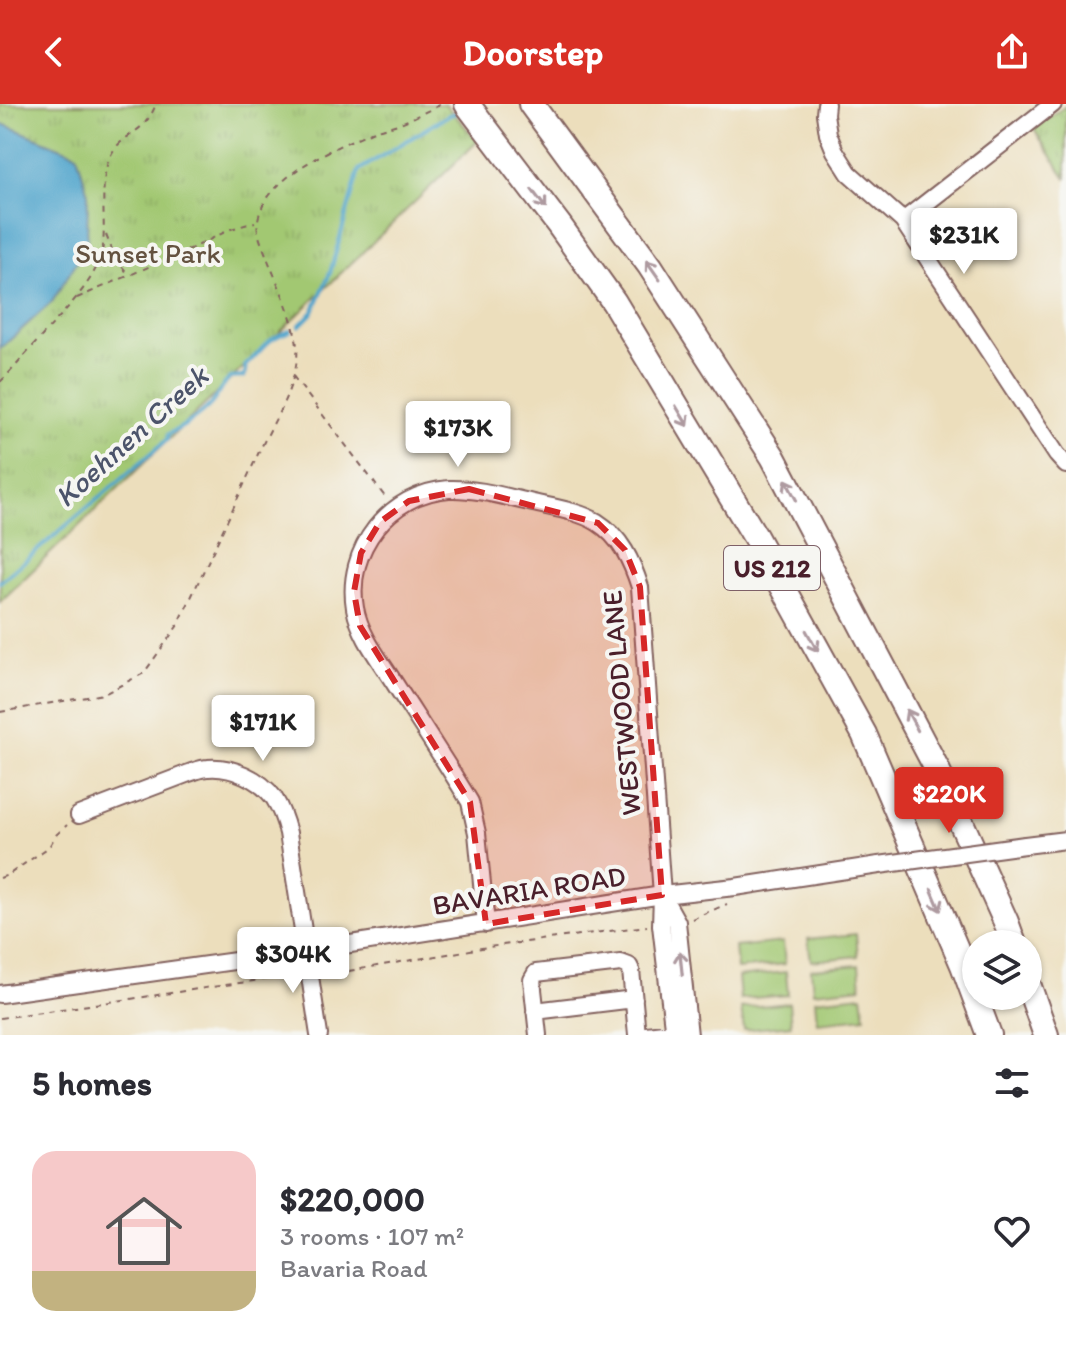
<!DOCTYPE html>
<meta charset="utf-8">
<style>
:root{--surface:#fff;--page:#f2f2f3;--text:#2b2b33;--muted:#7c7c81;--line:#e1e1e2;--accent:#d93025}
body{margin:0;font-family:Itim,sans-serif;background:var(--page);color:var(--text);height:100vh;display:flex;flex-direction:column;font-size:30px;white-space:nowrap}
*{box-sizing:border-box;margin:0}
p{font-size:26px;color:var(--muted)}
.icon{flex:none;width:44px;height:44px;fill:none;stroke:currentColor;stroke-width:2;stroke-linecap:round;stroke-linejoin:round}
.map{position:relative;height:931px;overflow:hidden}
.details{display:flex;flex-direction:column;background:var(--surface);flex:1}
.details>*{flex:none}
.tools{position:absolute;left:962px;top:826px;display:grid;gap:16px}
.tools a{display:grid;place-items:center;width:80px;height:80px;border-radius:50%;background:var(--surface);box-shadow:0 2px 6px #0004;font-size:40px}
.price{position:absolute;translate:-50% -68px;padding:0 18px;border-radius:8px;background:#fff;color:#222;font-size:26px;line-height:52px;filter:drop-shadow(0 2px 4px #0008)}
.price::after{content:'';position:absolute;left:50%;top:48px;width:24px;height:18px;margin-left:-12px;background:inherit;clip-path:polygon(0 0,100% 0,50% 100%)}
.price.selected{background:var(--accent);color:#fff}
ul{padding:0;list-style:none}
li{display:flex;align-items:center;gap:24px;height:200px;padding:0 32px}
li+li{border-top:2px solid var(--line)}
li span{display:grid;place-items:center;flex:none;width:224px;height:160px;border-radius:24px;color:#555}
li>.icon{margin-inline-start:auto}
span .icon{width:96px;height:96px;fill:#fffc;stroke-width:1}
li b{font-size:34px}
h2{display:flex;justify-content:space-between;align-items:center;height:96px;padding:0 32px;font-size:34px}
header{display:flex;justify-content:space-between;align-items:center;height:104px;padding:0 32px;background:var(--accent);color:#fff;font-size:36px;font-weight:700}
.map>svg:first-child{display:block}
.park{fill:url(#park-tufts);stroke:#76744e;stroke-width:2}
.pitch{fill:#a2c872;stroke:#76744e;stroke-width:2}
.water{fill:#50a4cc;stroke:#4d627c;stroke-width:2}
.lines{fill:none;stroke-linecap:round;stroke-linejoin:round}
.stream{stroke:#50a4cc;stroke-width:4}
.minor-casing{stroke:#83625e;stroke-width:20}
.highway-casing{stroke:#83625e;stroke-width:28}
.path{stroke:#83625e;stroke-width:2;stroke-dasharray:6 6;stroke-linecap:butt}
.minor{stroke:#fff;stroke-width:16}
.highway{stroke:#fff;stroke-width:24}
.minor-bridge-casing{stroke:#83625e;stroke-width:20;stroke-linecap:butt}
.minor-bridge{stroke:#fff;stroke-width:16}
.oneway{stroke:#ae9aa0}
.marked{fill:#d62828;fill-opacity:0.2;stroke:#d62828;stroke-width:6;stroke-dasharray:16 10;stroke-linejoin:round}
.labels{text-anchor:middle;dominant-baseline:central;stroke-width:8;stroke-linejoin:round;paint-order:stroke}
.shield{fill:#f6f6f2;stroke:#7e6067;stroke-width:2}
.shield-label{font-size:26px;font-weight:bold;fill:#4a1f2b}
.park-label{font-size:28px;fill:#645240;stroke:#f6f6f2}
.street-label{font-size:28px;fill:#4a1f2b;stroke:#f6f6f2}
.water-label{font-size:30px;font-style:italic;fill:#4c546b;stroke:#f6f6f2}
</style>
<header><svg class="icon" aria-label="back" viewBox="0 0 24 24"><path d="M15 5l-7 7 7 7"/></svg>Doorstep<svg class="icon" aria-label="share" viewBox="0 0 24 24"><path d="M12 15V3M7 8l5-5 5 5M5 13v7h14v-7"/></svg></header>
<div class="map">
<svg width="1066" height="931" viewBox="0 0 1066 931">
<defs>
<pattern id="park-tufts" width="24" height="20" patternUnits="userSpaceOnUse" patternTransform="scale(2)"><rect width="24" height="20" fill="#a2c872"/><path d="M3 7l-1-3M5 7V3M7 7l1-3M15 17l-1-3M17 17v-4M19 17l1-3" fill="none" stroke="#8dab63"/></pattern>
</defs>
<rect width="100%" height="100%" fill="#f6f6f2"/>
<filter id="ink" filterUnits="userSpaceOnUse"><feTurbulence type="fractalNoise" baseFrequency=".0125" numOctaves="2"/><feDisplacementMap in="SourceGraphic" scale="16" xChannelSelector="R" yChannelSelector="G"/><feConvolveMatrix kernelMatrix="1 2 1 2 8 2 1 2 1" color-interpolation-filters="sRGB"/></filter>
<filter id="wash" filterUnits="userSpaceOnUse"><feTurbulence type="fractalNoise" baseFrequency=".006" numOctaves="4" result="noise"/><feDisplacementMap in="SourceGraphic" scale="32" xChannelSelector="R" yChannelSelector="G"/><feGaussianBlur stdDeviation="1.8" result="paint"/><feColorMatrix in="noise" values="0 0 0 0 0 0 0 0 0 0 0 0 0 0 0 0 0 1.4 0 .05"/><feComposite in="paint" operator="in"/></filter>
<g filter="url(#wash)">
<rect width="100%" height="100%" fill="#ecdebc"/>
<path class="park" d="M0,0H445L478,37L0,498Z
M1066,2V74L1033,24Z"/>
<path class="pitch" d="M856,830L858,852L811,857L808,835Z
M783,838L785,860L737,865L735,843Z
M859,861L861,883L813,888L811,865Z
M786,868L788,891L740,895L738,873Z
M862,891L865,913L817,918L815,896Z
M789,899L791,921L744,926L741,904Z"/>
<path class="water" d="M0,19L77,50L88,90L87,141L52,198L0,245Z"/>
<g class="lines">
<path class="stream" d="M299,222L313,208L330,169L359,66L447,12L461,7
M0,478L167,336L168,330C182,324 200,312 211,300C217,293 221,283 230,274L243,273L246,269L245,262C263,246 265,235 290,227"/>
</g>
</g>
<g filter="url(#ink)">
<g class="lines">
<defs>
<path id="minor" d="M826,0L825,10L828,30L835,47L849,69L903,117L1057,351L1066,361
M903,117L1053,0
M79,711L189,669C195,667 202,664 208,664C232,662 260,675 274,694C281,705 285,717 288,729L319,931
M1025,741L1066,736
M663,793L677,818L689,931
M486,820L477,729L470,698C446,658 420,619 395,580C380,556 360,532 355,504C345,446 389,389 449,385C477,384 506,393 533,399C555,404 578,407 597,418C621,433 632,458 640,483L662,791L661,821L674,931
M0,890L306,847L662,791L735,783L879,761
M535,907L634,895
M538,931L532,876L536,869L621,859L629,862L631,866L637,931
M646,931L673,928"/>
<path id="highway" d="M467,0L559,121L614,198L756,434L864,630L963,861L989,931
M531,0L650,162L773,353L936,663L1006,818L1014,840
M1028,880L1046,931"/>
</defs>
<use href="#minor" class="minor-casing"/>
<use href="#highway" class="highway-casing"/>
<path class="path" d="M106,131L116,155L128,170
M77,194L199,141L231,125L255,118
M293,272L386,394
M0,278C15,264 28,247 42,232C63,208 100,174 103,141C106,114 98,73 112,49C123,29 145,30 156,0
M0,608L104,590L144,569L178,521C205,464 232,407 258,350C272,320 293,288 297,255C300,225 279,184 268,156C264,144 255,129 258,116C265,74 334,43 369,29C378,25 388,23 398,20C413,14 427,7 442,0
M0,774L8,771L49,743L56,731L67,721
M692,815L727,800
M325,871L488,843L647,822
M0,914L294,871"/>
<use href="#minor" class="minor"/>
<use href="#highway" class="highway"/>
<defs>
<path id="minor-bridge" d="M879,761L1025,741"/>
</defs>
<use href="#minor-bridge" class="minor-bridge-casing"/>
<use href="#minor-bridge" class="minor-bridge"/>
</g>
<defs><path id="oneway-shaft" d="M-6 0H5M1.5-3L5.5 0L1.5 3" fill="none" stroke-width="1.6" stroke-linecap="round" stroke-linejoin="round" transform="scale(2)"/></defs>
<g class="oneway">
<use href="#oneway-shaft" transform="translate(539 95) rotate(53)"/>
<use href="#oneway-shaft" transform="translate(653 166) rotate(-125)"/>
<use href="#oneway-shaft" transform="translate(682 312) rotate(59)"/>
<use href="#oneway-shaft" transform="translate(791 386) rotate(-118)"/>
<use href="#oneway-shaft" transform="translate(812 537) rotate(61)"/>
<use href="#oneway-shaft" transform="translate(912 616) rotate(-118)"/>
<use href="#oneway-shaft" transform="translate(936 796) rotate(67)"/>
<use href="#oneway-shaft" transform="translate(681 859) rotate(-96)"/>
</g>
</g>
<path class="marked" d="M469,385L598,419L625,446L640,483L662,791L486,820L470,698L360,522L354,488L361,449L380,418L409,397Z"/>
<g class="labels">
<rect class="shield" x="724" y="442" width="96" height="44" rx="6"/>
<g class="shield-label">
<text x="772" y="464">US 212</text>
</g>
<g class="park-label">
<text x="148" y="149">Sunset Park</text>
</g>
<g class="street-label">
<text transform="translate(621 599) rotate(-95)">WESTWOOD LANE</text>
<text transform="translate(529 786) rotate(-9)">BAVARIA ROAD</text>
</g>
<g class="water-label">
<text transform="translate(131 332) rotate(-42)">Koehnen Creek</text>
</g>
</g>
</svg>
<div class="tools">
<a><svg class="icon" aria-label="layers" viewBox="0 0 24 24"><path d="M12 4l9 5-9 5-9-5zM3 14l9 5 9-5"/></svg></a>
</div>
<b class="price" style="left:964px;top:172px">$231K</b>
<b class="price" style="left:458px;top:365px">$173K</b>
<b class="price" style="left:263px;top:659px">$171K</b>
<b class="price selected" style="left:949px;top:731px">$220K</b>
<b class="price" style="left:293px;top:891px">$304K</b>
</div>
<section class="details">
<h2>5 homes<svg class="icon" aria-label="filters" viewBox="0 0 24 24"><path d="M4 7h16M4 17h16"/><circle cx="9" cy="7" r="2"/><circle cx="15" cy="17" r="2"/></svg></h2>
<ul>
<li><span style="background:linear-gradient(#f6c9c9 75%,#c2b280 0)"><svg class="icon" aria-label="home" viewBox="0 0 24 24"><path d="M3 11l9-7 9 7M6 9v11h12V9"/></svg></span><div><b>$220,000</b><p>3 rooms · 107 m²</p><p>Bavaria Road</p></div><svg class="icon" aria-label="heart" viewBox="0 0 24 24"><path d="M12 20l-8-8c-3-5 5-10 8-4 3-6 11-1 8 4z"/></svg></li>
</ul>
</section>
